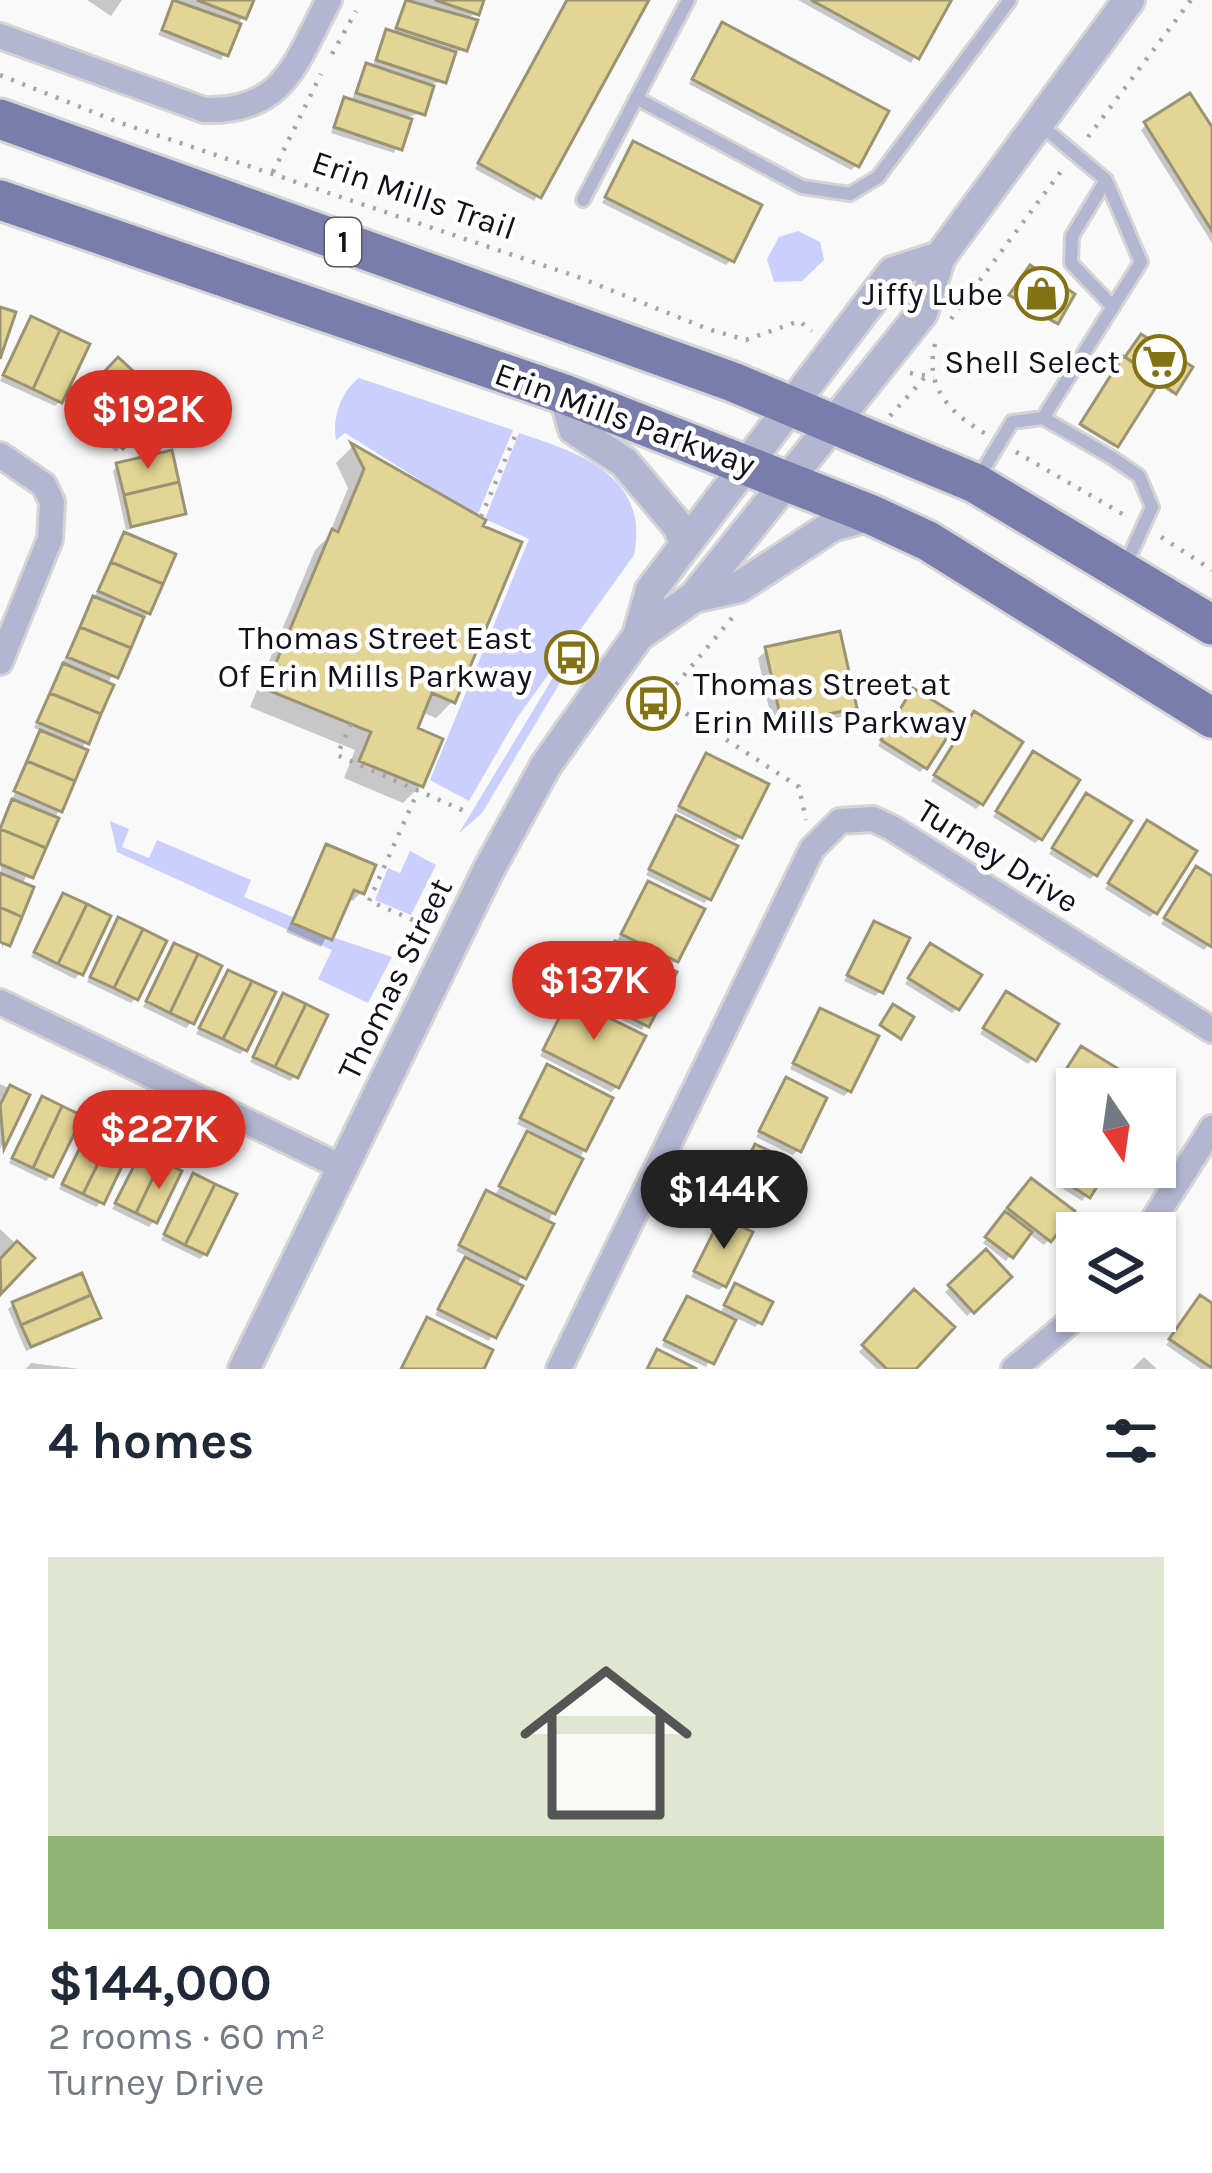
<!DOCTYPE html>
<meta charset="utf-8">
<style>
:root{--surface:#fff;--page:#f6f6f7;--text:#1f2937;--muted:#747a83;--line:#e0e1e3;--accent:#d93025}
body{margin:0;font-family:Karla,sans-serif;background:var(--page);color:var(--text);height:100vh;display:flex;flex-direction:column;font-size:45px;white-space:nowrap}
*{box-sizing:border-box;margin:0}
p{font-size:39px;color:var(--muted)}
.icon{flex:none;width:66px;height:66px;fill:none;stroke:currentColor;stroke-width:2;stroke-linecap:round;stroke-linejoin:round}
.map{position:relative;height:1369px;overflow:hidden}
.details{display:flex;flex-direction:column;background:var(--surface);flex:1}
.details>*{flex:none}
.needle{width:78px;rotate:167deg}
.tools{position:absolute;left:1056px;top:1068px;display:grid;gap:24px}
.tools a{display:grid;place-items:center;width:120px;height:120px;border-radius:0px;background:var(--surface);box-shadow:0 3px 9px #0004;font-size:60px}
.price{position:absolute;translate:-50% -102px;padding:0 27px;border-radius:42px;background:var(--accent);color:#fff;font-size:39px;line-height:78px;filter:drop-shadow(0 3px 6px #0008)}
.price::after{content:'';position:absolute;left:50%;top:72px;width:36px;height:27px;margin-left:-18px;background:inherit;clip-path:polygon(0 0,100% 0,50% 100%)}
.price.current{background:#222;color:#fff}
ul{padding:0;list-style:none}
li{display:grid;align-content:center;gap:24px;height:636px;padding:0 48px}
li+li{border-top:3px solid var(--line)}
li span{display:grid;place-items:center;height:372px;border-radius:0px;color:#555}
li>.icon{margin-inline-start:auto}
span .icon{width:216px;height:216px;fill:#fffc;stroke-width:1}
li b{font-size:51px}
h2{display:flex;justify-content:space-between;align-items:center;height:144px;padding:0 48px;font-size:51px}
.map>svg:first-child{display:block}
.green{fill:#cbcffd}
.shadow{fill:#0003}
.building{fill:#e3d595;stroke:#9b9473;stroke-width:3}
.lines{fill:none;stroke-linecap:round;stroke-linejoin:round}
.service-casing{stroke:#d4d4d6;stroke-width:18}
.minor-casing{stroke:#d4d4d6;stroke-width:30}
.tertiary-casing{stroke:#d4d4d6;stroke-width:36}
.primary-casing{stroke:#d4d4d6;stroke-width:45}
.path{stroke:#a6a6aa;stroke-width:4.5;stroke-dasharray:3 9;stroke-linecap:butt}
.service{stroke:#b3b6d1;stroke-width:12}
.minor{stroke:#b3b6d1;stroke-width:24}
.tertiary{stroke:#b3b6d1;stroke-width:30}
.primary{stroke:#797dac;stroke-width:39}
.labels{text-anchor:middle;dominant-baseline:central;stroke-width:9;stroke-linejoin:round;paint-order:stroke}
.shield{fill:#fff;stroke:#585861;stroke-width:3}
.shield-label{font-size:30px;font-weight:bold;fill:#11111d}
.street-label{font-size:33px;fill:#11111d;stroke:#fff}
.poi-label{font-size:33px;fill:#11111d;stroke:#fff;text-anchor:end}
</style>
<div class="map">
<svg width="1212" height="1369" viewBox="0 0 1212 1369">
<rect width="100%" height="100%" fill="#f9f9f9"/>
<path class="green" d="M798,231L820,242L824,260L802,281L774,282L767,259L779,237Z
M359,378L513,430L477,516L345,433L336,440C332,418 341,391 359,378Z
M519,433C580,453 650,476 634,555L517,718L469,801L430,780L529,539L485,519Z
M557,671L564,676L482,813L459,833Z
M110,821L129,829L122,847L149,858L157,840L251,880L244,897L295,918L293,924L392,957L368,1003L318,979L332,950L117,852Z
M410,851L436,865L411,915L375,900L388,868L400,873Z"/>
<path class="shadow" d="M87,0H122L111,16Z
M176,0H250L221,60L158,35Z
M408,0H481L469,20L465,49L453,52L443,81L432,84L422,113L410,116L394,153L331,133L340,105L351,102L362,72L372,68L382,38L392,35Z
M567,0H645L534,201L475,169Z
M798,0H943L947,2L911,63Z
M717,31L857,165L851,170L689,84Z
M1146,125L1212,133V243L1141,130Z
M634,145L731,260L726,265L602,203Z
M1030,269L1071,295L1054,324L1010,297Z
M31,320L60,401L55,406L0,381Z
M1142,338L1189,368L1172,394L1155,382L1114,447L1081,427Z
M118,361L163,403L116,452L72,411Z
M352,447L482,521L453,701L436,718L421,712L414,730L421,785L403,803L344,778L355,750L250,707L315,550L328,537L348,488L336,463Z
M118,466L183,513L126,530L113,471Z
M124,536L148,612L107,685L59,810L22,885L2,949L0,826L43,731L34,728L58,672Z
M767,650L854,707L845,716L774,731L758,658Z
M908,697L925,767L920,772L878,746Z
M969,720L981,804L976,809L931,781Z
M706,757L740,836L735,841L676,811Z
M1029,760L1040,838L1035,843L993,817Z
M1081,802L1095,874L1090,879L1049,854Z
M676,819L709,898L704,903L646,875Z
M1142,829L1155,912L1150,917L1105,889Z
M327,848L361,892L353,901L347,898L321,947L286,932Z
M1191,875L1212,880V941L1204,950L1161,924Z
M644,890L675,961L666,970L642,1030L585,1001Z
M63,896L80,973L75,979L31,957Z
M114,926L136,998L131,1003L87,982Z
M870,930L881,991L875,996L844,981Z
M175,947L191,1023L186,1028L143,1007Z
M925,952L957,1008L952,1013L905,984Z
M228,973L245,1049L240,1054L196,1034Z
M284,997L295,1076L290,1081L250,1062Z
M1001,1000L1033,1059L1028,1064L980,1034Z
M565,1007L617,1087L611,1092L540,1056Z
M816,1017L849,1091L844,1096L790,1069Z
M1076,1055L1145,1089L1077,1090L1061,1080Z
M542,1073L584,1150L489,1341L435,1315L468,1257L456,1251L482,1199L494,1197L531,1131L517,1124Z
M787,1081L798,1150L793,1155L756,1137Z
M0,1084L26,1096L0,1149Z
M42,1100L51,1176L46,1181L9,1163Z
M93,1125L101,1202L96,1207L59,1189Z
M755,1147L762,1210L757,1215L727,1200Z
M1077,1151V1167H1105L1082,1201L1056,1184Z
M141,1155L154,1221L149,1227L112,1209Z
M194,1177L205,1254L200,1259L161,1240Z
M1026,1187L1049,1240L1044,1245L1028,1233L1006,1261L983,1243Z
M722,1221L724,1285L719,1290L691,1277Z
M0,1229L31,1258L0,1291Z
M986,1254L1008,1277L967,1316L945,1292Z
M735,1287L760,1322L755,1327L734,1317L706,1367L662,1346L687,1299L719,1315Z
M915,1293L951,1328L912,1369H877L859,1352Z
M14,1304L98,1318L26,1351L8,1309Z
M1195,1304L1212,1307V1369H1201L1166,1345Z
M1144,1357L1157,1369H1132Z
M31,1363L80,1369H26Z"/>
<path class="building" d="M173,0L241,24L228,56L162,30Z
M197,0H254L246,19Z
M406,0L478,20L467,51L396,28Z
M435,0H484L479,15Z
M567,0H649L541,198L478,163Z
M811,0H949L951,1L919,59Z
M722,22L889,111L859,167L692,79Z
M386,29L456,52L446,83L376,60Z
M366,63L434,86L425,115L356,93Z
M1190,93L1212,127V231L1144,122Z
M344,97L412,119L402,150L334,127Z
M633,141L762,205L734,262L605,197Z
M1030,265L1075,294L1058,324L1009,295Z
M0,307L16,312L0,359Z
M31,316L60,330L33,389L3,375Z
M60,330L90,344L62,403L33,389Z
M1141,334L1193,367L1176,394L1125,357Z
M1123,356L1161,379L1118,447L1080,424Z
M118,357L143,380L99,427L74,404Z
M143,380L167,403L123,449L99,427Z
M351,443L486,520L483,526L522,542L455,703L432,693L418,728L443,739L423,787L359,761L371,732L265,689L332,529L338,532L364,469Z
M172,450L179,482L124,495L116,463Z
M179,482L186,514L131,527L124,495Z
M124,532L176,554L163,584L111,562Z
M111,562L163,584L150,614L98,591Z
M93,596L144,617L131,648L80,627Z
M80,627L131,648L118,678L67,657Z
M840,631L857,708L782,724L765,647Z
M63,663L114,685L101,714L50,693Z
M913,688L960,717L927,769L881,740Z
M50,693L101,714L89,744L37,722Z
M974,711L1023,742L983,805L934,775Z
M40,730L88,750L75,781L27,761Z
M1033,751L1080,780L1042,840L996,811Z
M706,753L769,784L742,838L679,806Z
M27,761L75,781L62,812L14,791Z
M1086,793L1132,821L1097,876L1052,848Z
M12,799L59,818L46,848L0,829Z
M676,815L738,846L711,900L649,869Z
M1147,820L1197,851L1157,914L1108,883Z
M0,829L46,848L33,878L0,864Z
M326,844L376,865L364,894L354,890L332,940L292,923Z
M1196,866L1212,876V947L1164,918Z
M0,873L34,887L22,917L0,907Z
M648,881L705,909L678,962L621,934Z
M63,893L87,904L58,964L34,952Z
M87,904L111,916L83,975L58,964Z
M0,907L22,917L10,946L0,942Z
M118,917L143,929L114,988L90,977Z
M874,921L910,938L883,993L847,975Z
M143,929L167,941L138,1000L114,988Z
M615,941L677,972L649,1027L588,996Z
M174,943L198,954L170,1013L146,1001Z
M930,943L982,975L959,1010L908,978Z
M198,954L222,966L194,1024L170,1013Z
M228,970L252,981L223,1039L199,1028Z
M252,981L276,992L247,1051L223,1039Z
M1006,991L1059,1024L1036,1061L983,1028Z
M283,993L306,1004L275,1067L253,1057Z
M569,998L646,1036L619,1088L543,1050Z
M306,1004L328,1015L298,1078L275,1067Z
M893,1004L914,1017L901,1039L880,1025Z
M820,1008L879,1036L851,1092L793,1063Z
M1081,1046L1151,1089H1088L1063,1074Z
M547,1064L613,1098L586,1151L520,1118Z
M786,1077L827,1098L801,1152L759,1131Z
M10,1085L30,1095L4,1149L0,1105Z
M42,1096L62,1106L33,1168L12,1158Z
M62,1106L83,1116L53,1177L33,1168Z
M93,1121L114,1131L83,1194L62,1184Z
M114,1131L134,1141L104,1204L83,1194Z
M527,1131L583,1159L555,1214L499,1186Z
M755,1144L790,1161L764,1211L730,1195Z
M1077,1149V1167H1109L1090,1198L1059,1178Z
M141,1152L161,1161L136,1213L115,1203Z
M161,1161L182,1171L157,1223L136,1213Z
M193,1173L215,1184L185,1245L164,1234Z
M1031,1178L1075,1211L1051,1242L1007,1208Z
M215,1184L237,1194L207,1255L185,1245Z
M486,1190L554,1224L526,1279L459,1245Z
M1005,1211L1032,1232L1013,1258L985,1237Z
M721,1217L753,1232L726,1287L694,1271Z
M17,1241L35,1258L1,1294L0,1259Z
M986,1249L1012,1277L974,1313L948,1285Z
M465,1257L523,1286L496,1338L438,1309Z
M82,1273L91,1295L21,1325L12,1302Z
M735,1283L773,1302L762,1324L724,1305Z
M914,1289L955,1327L916,1369H887L862,1345Z
M91,1295L101,1318L31,1347L21,1325Z
M1200,1295L1212,1303V1368L1169,1339Z
M687,1296L736,1320L714,1364L664,1340Z
M427,1317L493,1350L484,1369H401Z
M657,1349L697,1369H647Z"/>
<g class="lines">
<defs>
<path id="service" d="M636,98L802,187L850,194L878,177L1010,0
M1042,126L1106,180L1141,262L1043,418
M1106,180L1072,236L1071,263L1113,307
M583,200L688,0
M979,477L1012,422L1043,418L1111,457L1139,476L1152,507L1126,564"/>
<path id="minor" d="M0,36L204,110C285,113 296,61 329,0
M0,455L44,485L52,502L50,539L0,662
M0,1002L343,1168
M1145,1233L1212,1128
M559,1369L812,849L840,821L873,819L892,828L1212,1030
M1014,1369L1083,1311"/>
<path id="tertiary" d="M564,394L574,429L624,462L679,527L685,544
M694,597L739,587L832,526L872,515
M638,636L651,590L893,272L940,257
M244,1369L489,869L546,765L638,636L694,597L922,313L940,257L1129,0"/>
<path id="primary" d="M0,119L733,382L871,440L975,483L1212,625
M0,200L564,394L872,515L928,541L1212,718"/>
</defs>
<use href="#service" class="service-casing"/>
<use href="#minor" class="minor-casing"/>
<use href="#tertiary" class="tertiary-casing"/>
<use href="#primary" class="primary-casing"/>
<path class="path" d="M332,54L356,11
M0,75L118,122L578,277L708,329L746,340L799,321L812,331
M1088,137L1191,0
M273,172L321,74
M951,319L1062,170
M935,344C924,388 951,414 986,434
M910,373L934,377
M890,416L926,376
M1016,452L1126,516
M481,517L518,429
M1161,537L1212,570
M732,618L664,699L799,787L806,820
M351,724L337,755L469,813
M413,920L369,901L418,791"/>
<use href="#service" class="service"/>
<use href="#minor" class="minor"/>
<use href="#tertiary" class="tertiary"/>
<use href="#primary" class="primary"/>
</g>
<defs>
<symbol id="shop-ring" viewBox="-11 -11 22 22"><circle r="9.5" fill="#fff" stroke="#847315" stroke-width="1.5"/><path d="M-5-2.5h2.3a2.7 3.5 0 0 1 5.4 0H5L5.5 6h-11ZM-1.5-2.5h3a1.5 2.3 0 0 0-3 0Z" fill="#847315"/></symbol>
<symbol id="supermarket-ring" viewBox="-11 -11 22 22"><circle r="9.5" fill="#fff" stroke="#847315" stroke-width="1.5"/><path d="M-6-5.5h2.5l.6 2H6L4.5 2H-2.5L-4.4-4H-6ZM-1.5 3.2a1.3 1.3 0 1 0 .1 0ZM3 3.2a1.3 1.3 0 1 0 .1 0Z" fill="#847315"/></symbol>
<symbol id="bus-ring" viewBox="-11 -11 22 22"><circle r="9.5" fill="#fff" stroke="#847315" stroke-width="1.5"/><path d="M-5-6H5V4H4V6H2V4H-2V6H-4V4H-5ZM-3.5-4V0h7V-4ZM-3.5 1.2v1.5H-2V1.2ZM2 1.2v1.5H3.5V1.2Z" fill="#847315"/></symbol>
</defs>
<g fill-rule="evenodd">
<use href="#shop-ring" x="1012" y="264" width="59" height="59"/>
<use href="#supermarket-ring" x="1130" y="332" width="59" height="59"/>
<use href="#bus-ring" x="542" y="628" width="59" height="59"/>
<use href="#bus-ring" x="624" y="674" width="59" height="59"/>
</g>
<g class="labels">
<rect class="shield" x="325" y="218" width="36" height="48" rx="9"/>
<g class="shield-label">
<text x="343" y="242">1</text>
</g>
<g class="street-label">
<text transform="translate(414 195) rotate(19)">Erin Mills Trail</text>
<text transform="translate(625 419) rotate(20)">Erin Mills Parkway</text>
<text transform="translate(998 856) rotate(32)">Turney Drive</text>
<text transform="translate(395 979) rotate(-64)">Thomas Street</text>
</g>
<g class="poi-label">
<text x="1003" y="294">Jiffy Lube</text>
<text x="1120" y="362">Shell Select</text>
<text x="532" y="638">Thomas Street East<tspan x="532" dy="38">Of Erin Mills Parkway</tspan></text>
<text x="693" y="684" text-anchor="start">Thomas Street at<tspan x="693" dy="38">Erin Mills Parkway</tspan></text>
</g>
</g>
</svg>
<div class="tools">
<a><svg class="needle" viewBox="-14 -14 28 28"><path d="M0-13l5 13h-10z" fill="#e53935"/><path d="M0 13l5-13h-10z" fill="#747a83"/></svg></a>
<a><svg class="icon" aria-label="layers" viewBox="0 0 24 24"><path d="M12 4l9 5-9 5-9-5zM3 14l9 5 9-5"/></svg></a>
</div>
<b class="price" style="left:148px;top:472px">$192K</b>
<b class="price" style="left:594px;top:1043px">$137K</b>
<b class="price" style="left:159px;top:1192px">$227K</b>
<b class="price current" style="left:724px;top:1252px">$144K</b>
</div>
<section class="details">
<h2>4 homes<svg class="icon" aria-label="filters" viewBox="0 0 24 24"><path d="M4 7h16M4 17h16"/><circle cx="9" cy="7" r="2"/><circle cx="15" cy="17" r="2"/></svg></h2>
<ul>
<li><span style="background:linear-gradient(#dfe7d0 75%,#8fb573 0)"><svg class="icon" aria-label="home" viewBox="0 0 24 24"><path d="M3 11l9-7 9 7M6 9v11h12V9"/></svg></span><div><b>$144,000</b><p>2 rooms · 60 m²</p><p>Turney Drive</p></div></li>
</ul>
</section>
